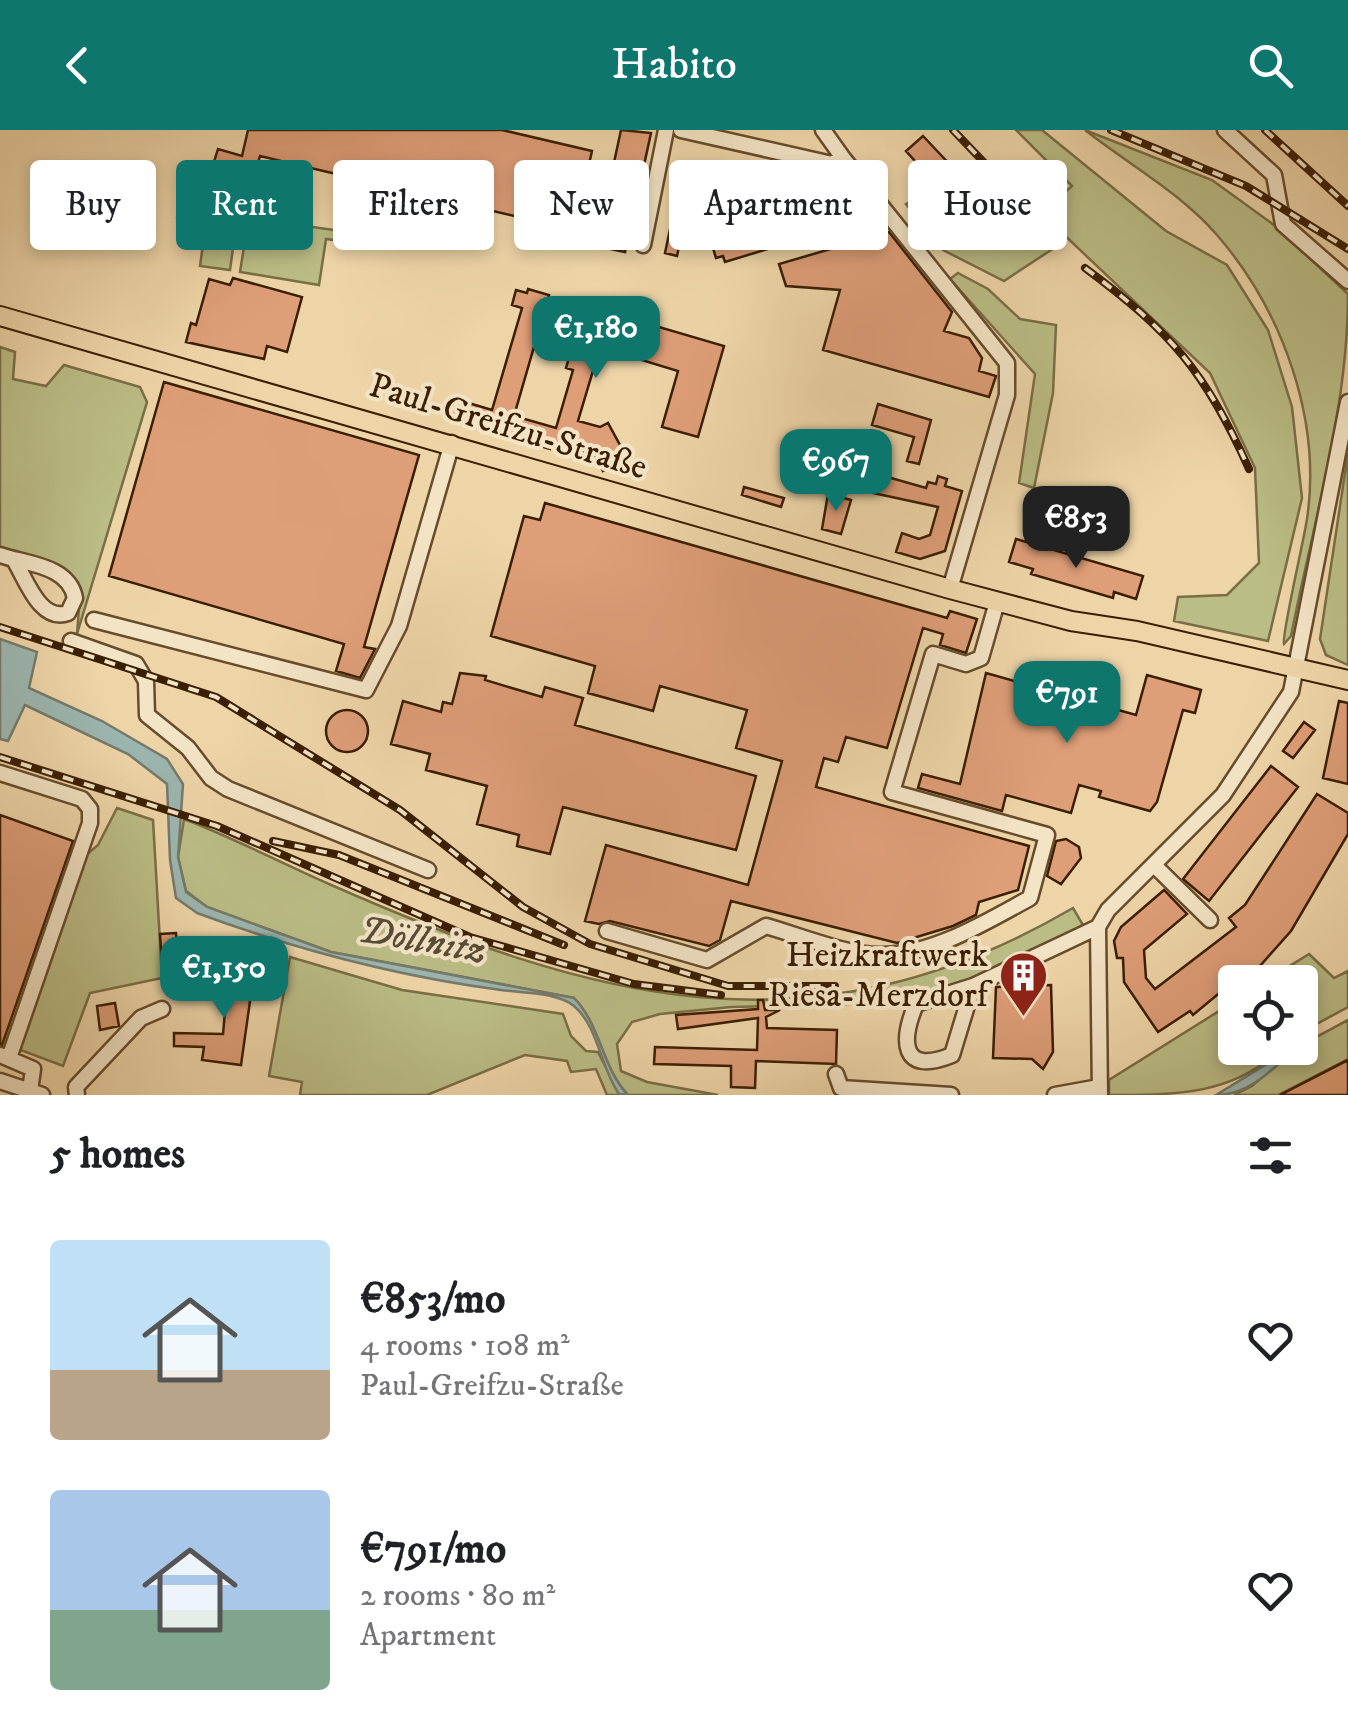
<!DOCTYPE html>
<meta charset="utf-8">
<style>
:root{--surface:#fff;--page:#f6f6f6;--text:#202124;--muted:#757577;--accent:#0f766e}
body{margin:0;font-family:"IM FELL DW Pica",serif;background:var(--page);color:var(--text);height:100vh;display:flex;flex-direction:column;font-size:38px;white-space:nowrap}
*{box-sizing:border-box;margin:0}
p{font-size:32px;color:var(--muted)}
.icon{flex:none;width:55px;height:55px;fill:none;stroke:currentColor;stroke-width:2;stroke-linecap:round;stroke-linejoin:round}
.map{position:relative;height:965px;overflow:hidden}
.sheet{display:flex;flex-direction:column;background:var(--surface);flex:1}
.sheet>*{flex:none}
.hud{position:absolute;left:30px;top:30px;width:1290px;height:90px;display:flex;gap:20px}
.controls{position:absolute;left:1218px;top:835px;display:grid;gap:20px}
.controls a{display:grid;place-items:center;width:100px;height:100px;border-radius:10px;background:var(--surface);box-shadow:0 5px 15px #0003;font-size:50px}
.price{position:absolute;translate:-50% -85px;padding:0 22px;border-radius:20px;background:var(--accent);color:#fff;font-size:32px;line-height:65px;filter:drop-shadow(0 2px 5px #0008)}
.price::after{content:'';position:absolute;left:50%;top:60px;width:30px;height:22px;margin-left:-15px;background:inherit;clip-path:polygon(0 0,100% 0,50% 100%)}
.price.selected{background:#222;color:#fff}
ul{padding:0;list-style:none}
li{display:flex;align-items:center;gap:30px;height:250px;padding:0 50px}
li span{display:grid;place-items:center;flex:none;width:280px;height:200px;border-radius:10px;color:#555}
li>.icon{margin-inline-start:auto}
span .icon{width:120px;height:120px;fill:#fffc;stroke-width:1}
li b{font-size:42px}
h2{display:flex;justify-content:space-between;align-items:center;height:120px;padding:0 50px;font-size:42px}
.tag{padding:0 35px;border-radius:10px;background:var(--surface);box-shadow:0 5px 15px #0003;font-size:35px;line-height:90px}
.tag.selected{background:var(--accent);color:#fff}
header{display:flex;justify-content:space-between;align-items:center;height:130px;padding:0 50px;background:var(--accent);color:#fff;font-size:45px;font-weight:600}
.map>svg:first-child{display:block}
.green{fill:#bbbd86;stroke:#7a6e44;stroke-width:2.5}
.water{fill:#9cb7b1;stroke:#757a6b;stroke-width:2.5}
.building{fill:#de9e78;stroke:#3a1e02;stroke-width:2.5}
.lines{fill:none;stroke-linecap:round;stroke-linejoin:round}
.minor-casing{stroke:#674c2c;stroke-width:19}
.major-casing{stroke:#3a1e02;stroke-width:22}
.minor{stroke:#f4e4c6;stroke-width:14}
.major{stroke:#eed5a8;stroke-width:18}
.rail-casing{stroke:#3a1e02;stroke-width:8}
.rail{stroke:#f4e4c6;stroke-width:4;stroke-dasharray:11;stroke-linecap:butt}
.labels{text-anchor:middle;dominant-baseline:central;stroke-width:8;stroke-linejoin:round;paint-order:stroke}
.street-label{font-size:35px;fill:#3a1e02;stroke:#f4e4c6}
.poi-label{font-size:35px;fill:#3a1e02;stroke:#f4e4c6;text-anchor:end}
.water-label{font-size:38px;font-style:italic;fill:#574c37;stroke:#f4e4c6}
</style>
<header><svg class="icon" aria-label="back" viewBox="0 0 24 24"><path d="M15 5l-7 7 7 7"/></svg>Habito<svg class="icon" aria-label="search" viewBox="0 0 24 24"><circle cx="10" cy="10" r="6"/><path d="M15 15l6 6"/></svg></header>
<div class="map">
<svg width="1348" height="965" viewBox="0 0 1348 965">
<rect width="100%" height="100%" fill="#eed5a8"/>
<filter id="stains"><feTurbulence type="fractalNoise" baseFrequency=".002" numOctaves="4"/><feColorMatrix values="0 0 0 0 .2 0 0 0 0 .09 0 0 0 0 .02 0 0 0 .5 -.17"/></filter>
<radialGradient id="worn" r=".72"><stop offset=".6" stop-color="#630" stop-opacity="0"/><stop offset="1" stop-color="#630" stop-opacity=".3"/></radialGradient>
<path class="green" d="M1016,0H1042L1166,101L1227,135L1268,200L1292,277L1302,368L1268,511L1174,491L1178,467L1227,465L1259,433L1255,338L1210,243L1041,83L1072,56Z
M1085,0L1212,50L1274,95L1348,164C1348,280 1313,393 1291,506L1284,514C1281,507 1304,410 1307,389C1322,289 1282,180 1217,105C1181,63 1128,34 1085,0Z
M977,44L1054,118L1004,151L943,120L906,74L918,67L963,71L966,53Z
M178,78L391,108L390,118L326,109L319,155L240,142L247,98L236,96L230,140L200,136L206,92L177,88Z
M958,143L988,159L1020,189L1056,195L1053,263L1034,358L1019,353L1035,244L950,149Z
M0,217L15,222L13,249L46,256L64,235L140,257L147,272L77,504L80,465L68,442L0,418Z
M1348,323V535L1326,525L1320,509Z
M117,678L153,690L162,848L90,863L63,936L18,919L85,726L98,715Z
M184,689C234,708 281,733 329,754C592,870 809,932 1073,778L1083,795L995,844L883,873L731,877L660,884L632,892L617,914L621,941L647,952L718,965H628C602,938 601,896 574,868L331,822L207,777L186,761L178,727Z
M1309,824L1334,848L1348,841V877L1300,903V852H1264Z
M290,827L402,860L563,884L571,906L586,921L598,922L620,965H607L596,939L571,942L567,931L525,925L427,965H300L302,952L269,946Z
M1235,871V918H1282C1234,965 1177,965 1109,965V950Z
M1348,890V929L1278,965H1234L1252,956L1294,919Z"/>
<path class="water" d="M0,509L37,522L29,558L102,591L167,629L183,654L178,727L186,762L207,777L331,822L574,868C601,896 602,938 628,965L619,964C601,939 598,896 574,876C557,862 523,863 501,860C395,846 297,820 197,783L176,768L170,730L167,654L128,624L25,575L8,611L0,609Z
M1282,918H1297C1271,939 1251,965 1216,965L1270,932Z"/>
<path class="building" d="M248,0H502L592,21L574,100L260,26L254,46L213,35L218,19L242,26Z
M621,0L651,3L625,122L596,116Z
M923,6L954,39L936,54L906,21Z
M788,84L797,110L725,132L723,126L716,128L710,108Z
M672,90L684,93L677,126L665,123Z
M889,102L952,182L944,201L969,208L982,228L979,241L996,246L989,267L823,220L840,160L786,156L779,134Z
M233,148L302,167L287,222L267,216L264,229L186,212L191,193L196,195L209,149L230,155Z
M528,159L549,165L514,286L556,298L573,240L566,238L571,221L578,223L591,177L724,216L698,307L662,297L678,241L622,224L627,210L604,204L578,291L600,297L608,293L627,328L603,341L594,324L552,312L550,319L446,288L452,268L492,280L522,178L512,175L516,160L527,163Z
M164,252L419,325L364,517L375,519L360,548L336,541L344,514L109,446Z
M878,274L931,290L919,334L907,331L914,307L872,295Z
M870,342L926,358L928,352L936,354L938,346L947,349L945,356L962,361L945,421L920,429L896,422L902,403L919,409L930,405L938,377L864,361Z
M744,357L784,368L781,377L742,365Z
M828,364L851,370L841,404L822,399Z
M545,373L947,488L950,481L977,489L966,523L940,515L943,504L923,498L887,618L846,607L838,632L824,628L816,657L1029,716L1018,760L979,772L976,785L953,796L897,813L731,771L720,810L709,816L610,791L599,794L585,791L606,715L748,755L782,631L736,618L747,580L660,556L653,581L588,563L595,536L491,506L524,386L540,390Z
M1016,409L1143,446L1136,469L1114,462L1113,468L1031,444L1033,439L1009,432Z
M460,543L486,546L485,550L542,567L545,557L583,568L575,595L756,646L736,720L563,677L550,724L517,716L519,705L477,694L487,656L426,640L430,624L391,614L403,571L441,582L443,572L452,574Z
M986,543L1136,585L1147,545L1201,560L1195,583L1183,580L1157,672L1150,681L1099,667L1101,661L1079,655L1071,683L1006,665L1002,681L918,658L922,644L960,654Z
M1339,571L1348,573V654L1323,648Z
M326 601a21 21 0 1 1 42 0a21 21 0 1 1-42 0Z
M1304,592L1315,600L1293,628L1283,621Z
M1271,636L1298,657L1209,771L1183,749Z
M1317,664L1348,683V704L1291,801L1252,845L1247,840L1193,885L1190,881L1158,902L1124,852L1123,828H1117L1114,811L1121,797L1164,760L1187,784L1144,820L1146,848L1155,859L1236,797L1229,788L1245,775Z
M0,685L73,711L2,915L0,914Z
M1066,709L1079,717L1081,728L1061,754L1047,746L1056,711Z
M176,803L179,848L163,849L160,804Z
M205,845L253,850L241,935L202,930L204,917L174,916V903L223,904L226,870L202,867Z
M1051,855L1053,922L1043,939L1032,929L993,928L996,857Z
M758,870H763L765,880H780L766,887L767,898L837,900L836,934L756,931L755,958L731,957V936L654,934L655,917L757,920L758,888L678,899L676,885L758,879Z
M115,873L119,896L100,900L97,876Z
M1348,930V965H1280Z"/>
<g class="lines">
<defs>
<path id="minor" d="M681,0L832,34L843,28L1007,233V265L950,459
M823,0L843,28
M1225,0L1274,45L1283,94L1348,151
M643,115L666,0
M0,425C26,434 69,435 75,468L68,483C40,493 26,449 14,430
M94,490L366,560L399,496L452,313
M71,511L136,534L146,551L147,585L188,618L211,648L228,659L428,740
M0,643L82,669L90,679V693L9,928
M1156,737L1210,790
M607,801L707,830L766,796C798,805 847,825 879,825C931,826 986,792 1030,768L1047,705L892,662L933,524L966,534L981,528L997,472
M973,856L952,925C900,946 901,910 916,874L973,856L1098,797
M0,925L33,939L30,961
M836,944L841,958L951,965
M0,951L42,965
M77,965L76,957L141,888L162,879
M1055,965L1099,957
M1100,965L1098,797L1108,780L1223,665L1291,562L1348,272"/>
<path id="major" d="M0,186L950,459L1071,491L1137,501L1348,550"/>
</defs>
<use href="#minor" class="minor-casing"/>
<use href="#major" class="major-casing"/>
<use href="#minor" class="minor"/>
<use href="#major" class="major"/>
<defs>
<path id="rail" d="M953,0L1059,111
M1111,0L1246,56L1348,119
M1265,0L1348,76
M1085,138C1171,202 1205,241 1249,339
M0,497L216,567L400,680L523,777L590,814L728,856H835
M0,627L217,696L470,807L634,854L721,865
M273,711L339,725L564,815"/>
</defs>
<use href="#rail" class="rail-casing"/>
<use href="#rail" class="rail"/>
</g>
<defs>
<symbol id="building-pin" viewBox="-11 -11 22 30"><path d="M0 17L-7.5 6A9.5 9.5 0 1 1 7.5 6Z" fill="#8f2418" stroke="#f4e4c6"/><path d="M-4-6H4V6H1V3H-1V6H-4ZM-2.5-4.3h1.7v1.8h-1.7ZM.8-4.3h1.7v1.8H.8ZM-2.5-1h1.7V.8h-1.7ZM.8-1h1.7V.8H.8Z" fill="#fff"/></symbol>
</defs>
<g fill-rule="evenodd">
<use href="#building-pin" x="996" y="818" width="55" height="75"/>
</g>
<g class="labels">
<g class="street-label">
<text transform="translate(508 297) rotate(17)">Paul-Greifzu-Straße</text>
</g>
<g class="poi-label">
<text x="988" y="826">Heizkraftwerk<tspan x="988" dy="40">Riesa-Merzdorf</tspan></text>
</g>
<g class="water-label">
<text transform="translate(423 811) rotate(10)">Döllnitz</text>
</g>
</g>
<rect width="100%" height="100%" filter="url(#stains)"/>
<rect width="100%" height="100%" fill="url(#worn)"/>
</svg>
<div class="controls">
<a><svg class="icon" aria-label="locate" viewBox="0 0 24 24"><circle cx="12" cy="12" r="6"/><path d="M12 2v4M12 18v4M2 12h4M18 12h4"/></svg></a>
</div>
<b class="price" style="left:596px;top:251px">€1,180</b>
<b class="price" style="left:836px;top:384px">€967</b>
<b class="price selected" style="left:1076px;top:441px">€853</b>
<b class="price" style="left:1067px;top:616px">€791</b>
<b class="price" style="left:224px;top:891px">€1,150</b>
<div class="hud">
<a class="tag">Buy</a>
<a class="tag selected">Rent</a>
<a class="tag">Filters</a>
<a class="tag">New</a>
<a class="tag">Apartment</a>
<a class="tag">House</a>
</div>
</div>
<section class="sheet">
<h2>5 homes<svg class="icon" aria-label="filters" viewBox="0 0 24 24"><path d="M4 7h16M4 17h16"/><circle cx="9" cy="7" r="2"/><circle cx="15" cy="17" r="2"/></svg></h2>
<ul>
<li><span style="background:linear-gradient(#bfe0f5 65%,#b9a48a 0)"><svg class="icon" aria-label="home" viewBox="0 0 24 24"><path d="M3 11l9-7 9 7M6 9v11h12V9"/></svg></span><div><b>€853/mo</b><p>4 rooms · 108 m²</p><p>Paul-Greifzu-Straße</p></div><svg class="icon" aria-label="heart" viewBox="0 0 24 24"><path d="M12 20l-8-8c-3-5 5-10 8-4 3-6 11-1 8 4z"/></svg></li>
<li><span style="background:linear-gradient(#a9c7e8 60%,#7fa58c 0)"><svg class="icon" aria-label="home" viewBox="0 0 24 24"><path d="M3 11l9-7 9 7M6 9v11h12V9"/></svg></span><div><b>€791/mo</b><p>2 rooms · 80 m²</p><p>Apartment</p></div><svg class="icon" aria-label="heart" viewBox="0 0 24 24"><path d="M12 20l-8-8c-3-5 5-10 8-4 3-6 11-1 8 4z"/></svg></li>
</ul>
</section>
